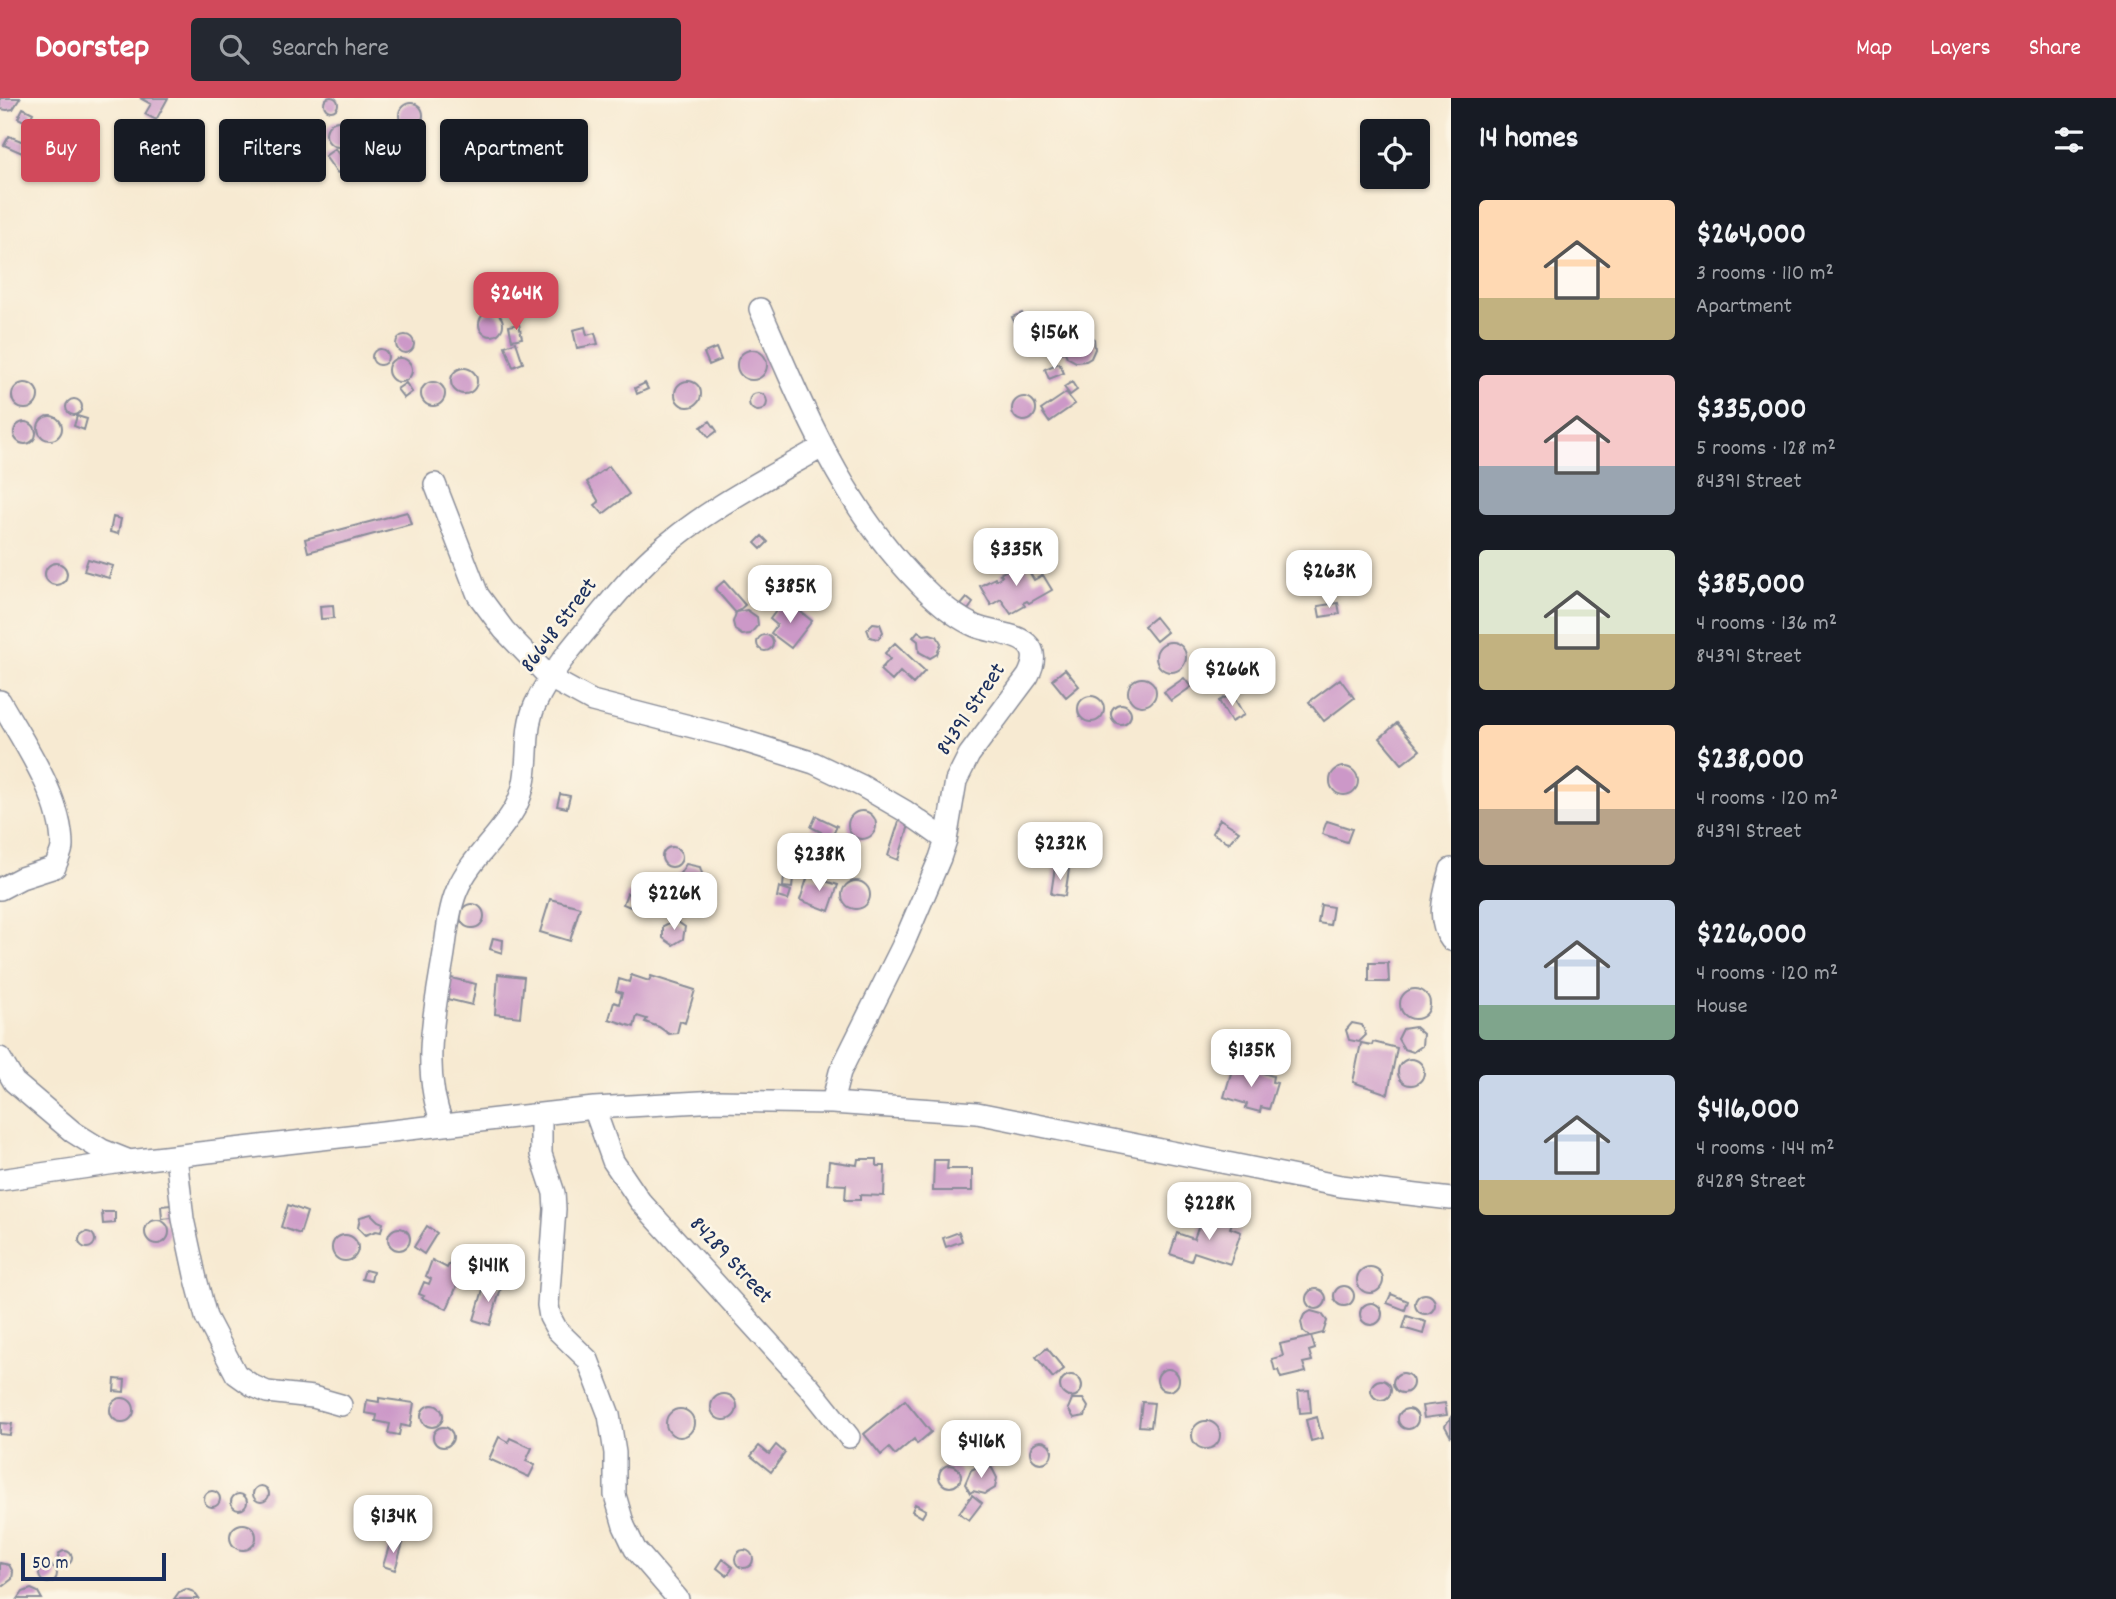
<!DOCTYPE html>
<meta charset="utf-8">
<style>
:root{--surface:#171b24;--page:#242831;--text:#f1f3f6;--muted:#9ea1a6;--accent:#d1495b}
body{margin:0;font-family:Dekko,sans-serif;background:var(--page);color:var(--text);height:100vh;display:flex;flex-direction:column;font-size:26px;white-space:nowrap}
*{box-sizing:border-box;margin:0}
p{font-size:23px;color:var(--muted)}
.icon{flex:none;width:38px;height:38px;fill:none;stroke:currentColor;stroke-width:2;stroke-linecap:round;stroke-linejoin:round}
.map{position:relative;flex:1;overflow:hidden}
.sheet{display:flex;flex-direction:column;background:var(--surface);width:665px}
.sheet>*{flex:none}
.guide{position:absolute;left:21px;top:21px;width:665px;height:63px;display:flex;gap:14px}
.fabs{position:absolute;left:1360px;top:21px;display:grid;gap:14px}
.fabs a{display:grid;place-items:center;width:70px;height:70px;border-radius:7px;background:var(--surface);box-shadow:0 2px 5px #0004;font-size:35px}
.scale{position:absolute;left:21px;bottom:18px;width:145px;box-sizing:border-box;padding-left:7px;border:4px solid #1b2f5e;border-top:0;font-size:19px;line-height:24px;white-space:nowrap;color:#1b2f5e;-webkit-text-stroke:5px #fcf5e5;paint-order:stroke}
.price{position:absolute;translate:-50% -60px;padding:0 16px;border-radius:14px;background:#fff;color:#222;font-size:23px;line-height:46px;filter:drop-shadow(0 2px 4px #0008)}
.price::after{content:'';position:absolute;left:50%;top:42px;width:21px;height:16px;margin-left:-10px;background:inherit;clip-path:polygon(0 0,100% 0,50% 100%)}
.price.on{background:var(--accent);color:#fff}
ul{padding:0;list-style:none}
li{display:flex;align-items:center;gap:21px;height:175px;padding:0 28px}
li span{display:grid;place-items:center;flex:none;width:196px;height:140px;border-radius:7px;color:#555}
li>.icon{margin-inline-start:auto}
span .icon{width:84px;height:84px;fill:#fffc;stroke-width:1}
li b{font-size:30px}
h2{display:flex;justify-content:space-between;align-items:center;height:84px;padding:0 28px;font-size:30px}
.tag{padding:0 24px;border-radius:7px;background:var(--surface);box-shadow:0 2px 5px #0004;font-size:24px;line-height:63px}
.tag.on{background:var(--accent);color:#fff}
header{display:flex;align-items:center;gap:42px;box-sizing:border-box;height:98px;padding:0 35px;background:var(--accent);color:#fff}
header strong{font-size:33px}
nav{display:flex;gap:38px;margin-inline-start:auto;font-size:24px}
.search{width:490px;height:63px;background:var(--page);display:flex;align-items:center;gap:18px;box-sizing:border-box;padding:0 24px;border-radius:7px;color:var(--muted);font-size:26px}
main{display:flex;flex:1;min-height:0}
.map>svg:first-child{display:block}
.building{fill:#cc98c8}
.lines{fill:none;stroke-linecap:round;stroke-linejoin:round}
.minor-casing{stroke:#898c98;stroke-width:24}
.minor{stroke:#fff;stroke-width:21}
.labels{text-anchor:middle;dominant-baseline:central;stroke-width:5;stroke-linejoin:round;paint-order:stroke}
.street-label{font-size:23px;fill:#1b2f5e;stroke:#fcf5e5}
</style>
<header>
<strong>Doorstep</strong>
<div class="search"><svg class="icon" aria-label="search" viewBox="0 0 24 24"><circle cx="10" cy="10" r="6"/><path d="M15 15l6 6"/></svg>Search here</div>
<nav><a>Map</a><a>Layers</a><a>Share</a></nav>
</header>
<main>
<div class="map">
<svg width="1451" height="1501" viewBox="0 0 1451 1501">
<rect width="100%" height="100%" fill="#fcf5e5"/>
<filter id="ink" filterUnits="userSpaceOnUse"><feTurbulence type="fractalNoise" baseFrequency=".0143" numOctaves="2"/><feDisplacementMap in="SourceGraphic" scale="14" xChannelSelector="R" yChannelSelector="G"/><feConvolveMatrix kernelMatrix="1 2 1 2 8 2 1 2 1" color-interpolation-filters="sRGB"/></filter>
<filter id="wash" filterUnits="userSpaceOnUse"><feTurbulence type="fractalNoise" baseFrequency=".00686" numOctaves="4" result="noise"/><feDisplacementMap in="SourceGraphic" scale="28" xChannelSelector="R" yChannelSelector="G"/><feGaussianBlur stdDeviation="1.57" result="paint"/><feColorMatrix in="noise" values="0 0 0 0 0 0 0 0 0 0 0 0 0 0 0 0 0 1.4 0 .05"/><feComposite in="paint" operator="in"/></filter>
<g filter="url(#wash)">
<rect width="100%" height="100%" fill="#f7ead2"/>
<g id="blocks">
<path class="building" d="M324 6a7 7 0 1 1 14 0a7 7 0 1 1-14 0Z
M0,0H20L13,11L7,12L0,11Z
M140,0H168L156,22L145,16L151,6Z
M399 17a12 12 0 1 1 24 0a12 12 0 1 1-24 0Z
M23,10L33,15L28,25L18,20Z
M326 36a13 13 0 1 1 26 0a13 13 0 1 1-26 0Z
M9,38L26,45L22,55L4,47Z
M335,51L347,68L337,75L325,58Z
M372 66a13 13 0 1 1 26 0a13 13 0 1 1-26 0Z
M401 65a7 7 0 1 1 14 0a7 7 0 1 1-14 0Z
M350 70a9 9 0 1 1 18 0a9 9 0 1 1-18 0Z
M479 226a12 12 0 1 1 24 0a12 12 0 1 1-24 0Z
M1022,215L1025,222L1015,226L1012,219Z
M1065,219L1068,230L1058,233L1055,222Z
M519,226L522,240L512,242L509,228Z
M585,229L587,237L595,235L598,246L577,250L573,232Z
M1081,232L1094,241L1095,251L1091,260L1086,263L1076,264L1067,259L1065,254L1058,255V243H1064L1071,235Z
M396 246a9 9 0 1 1 18 0a9 9 0 1 1-18 0Z
M516,244L523,265L513,269L505,248Z
M716,250L721,262L709,267L704,255Z
M372 259a8 8 0 1 1 16 0a8 8 0 1 1-16 0Z
M737 267a15 15 0 1 1 30 0a15 15 0 1 1-30 0Z
M388 272a12 12 0 1 1 24 0a12 12 0 1 1-24 0Z
M1059,265L1064,275L1049,281L1045,271Z
M451 283a13 13 0 1 1 26 0a13 13 0 1 1-26 0Z
M675 296a13 13 0 1 1 26 0a13 13 0 1 1-26 0Z
M421 296a12 12 0 1 1 24 0a12 12 0 1 1-24 0Z
M1072,284L1077,292L1070,297L1064,289Z
M12 298a13 13 0 1 1 26 0a13 13 0 1 1-26 0Z
M406,285L412,294L404,300L397,291Z
M645,285L648,291L637,296L635,290Z
M1066,295L1075,306L1049,324L1041,312Z
M749 304a9 9 0 1 1 18 0a9 9 0 1 1-18 0Z
M1012 311a12 12 0 1 1 24 0a12 12 0 1 1-24 0Z
M66 309a8 8 0 1 1 16 0a8 8 0 1 1-16 0Z
M38 330a12 12 0 1 1 24 0a12 12 0 1 1-24 0Z
M77,318L87,321L84,332L74,328Z
M710,323L717,333L709,339L701,329Z
M14 335a11 11 0 1 1 22 0a11 11 0 1 1-22 0Z
M609,368L629,396L603,416L595,407L599,404L587,384Z
M407,414L411,426L308,454L305,441Z
M113,419L121,421L118,436L110,434Z
M762,438L768,444L761,451L755,445Z
M88,461L113,468L109,480L84,473Z
M45 476a11 11 0 1 1 22 0a11 11 0 1 1-22 0Z
M1024,465L1034,482L1043,477L1052,492L1029,505L1027,503L1023,505L1025,508L1011,516L1001,501L991,507L980,488L995,480L996,482L1002,478L1000,476L1012,469L1014,471Z
M791 493a16 16 0 1 1 32 0a16 16 0 1 1-32 0Z
M724,483L745,507L737,514L747,512L757,519L758,527L750,536L742,537L735,532L733,524L736,515L715,491Z
M967,500L973,505L968,512L961,507Z
M1338,505L1340,516L1320,519L1318,508Z
M791,506L812,523L791,550L771,535L777,527L770,521L779,509L785,514Z
M333,507L334,520L321,521L320,508Z
M1155,519L1167,534L1156,543L1144,528Z
M873,525L880,526L883,534L878,541L870,539L867,531Z
M918,533L924,537L930,536L937,538L941,545L937,556L930,560L919,554L918,543L913,539Z
M757 545a8 8 0 1 1 16 0a8 8 0 1 1-16 0Z
M1156 559a15 15 0 1 1 30 0a15 15 0 1 1-30 0Z
M895,545L925,573L913,586L900,574L892,583L880,572L890,561L885,555Z
M1065,571L1079,588L1066,599L1052,582Z
M1184,580L1191,589L1171,603L1164,594Z
M1128 594a14 14 0 1 1 28 0a14 14 0 1 1-28 0Z
M1340,581L1354,600L1324,623L1309,604Z
M1232,596L1244,617L1231,624L1219,603Z
M1078 611a13 13 0 1 1 26 0a13 13 0 1 1-26 0Z
M1111 616a10 10 0 1 1 20 0a10 10 0 1 1-20 0Z
M1397,625L1420,652L1402,666L1380,640Z
M1330 683a14 14 0 1 1 28 0a14 14 0 1 1-28 0Z
M560,696L570,698L567,710L557,708Z
M848 727a14 14 0 1 1 28 0a14 14 0 1 1-28 0Z
M816,718L837,728L830,743L819,738L821,734L811,729Z
M900,720L910,724L898,762L888,758Z
M1220,721L1239,733L1229,745L1212,735Z
M1327,723L1352,731L1347,744L1322,736Z
M662 759a10 10 0 1 1 20 0a10 10 0 1 1-20 0Z
M686,766L700,769L704,782L698,790L685,789L679,777Z
M1055,769L1069,771L1065,798L1051,796Z
M784,778L793,779L792,790L783,789Z
M808,778L838,787L829,813L800,802Z
M842 797a14 14 0 1 1 28 0a14 14 0 1 1-28 0Z
M779,789L791,793L788,802L777,799Z
M627,795L634,798L630,809L623,806Z
M550,801L580,809L570,843L540,834Z
M460 818a12 12 0 1 1 24 0a12 12 0 1 1-24 0Z
M1321,807L1333,809L1330,827L1318,825Z
M675,822L685,829L683,841L673,847L663,840V828Z
M493,840L503,842L502,855L490,851Z
M1369,865H1388L1389,884H1369Z
M498,876L524,879L520,919L495,916Z
M631,877L649,883L651,878L695,892L685,925L680,923L677,935L669,936L659,929L645,924L647,921L637,918L634,929L609,921L614,904L619,906L622,895L616,893L619,881L629,884Z
M447,879L476,886L472,907L443,900Z
M1400 906a15 15 0 1 1 30 0a15 15 0 1 1-30 0Z
M1352,925L1362,927L1366,937L1359,944L1349,942L1346,932Z
M1415,929L1423,936L1422,948L1413,954L1404,951L1398,941L1403,931Z
M1373,944L1397,950L1388,996L1353,984L1361,945L1372,947Z
M1398 974a13 13 0 1 1 26 0a13 13 0 1 1-26 0Z
M1238,968L1273,978L1272,984L1277,985L1269,1011L1261,1009L1260,1014L1245,1010L1247,1006L1224,999L1232,972L1237,973Z
M858,1061H877V1068H885L884,1098L860,1097V1102H845L846,1087L827,1086L829,1063L857,1067Z
M934,1062H948L947,1071H972V1093H933Z
M171,1107L172,1120L162,1121L161,1108Z
M288,1107L307,1114L300,1136L281,1129Z
M102,1114H115V1125L103,1126Z
M371,1116L378,1123L383,1125L381,1134L376,1133L365,1137L358,1130L360,1119Z
M1212,1118L1232,1125L1230,1130L1241,1134L1230,1166L1194,1154L1191,1163L1170,1156L1177,1135L1194,1141L1201,1122L1209,1125Z
M145 1134a12 12 0 1 1 24 0a12 12 0 1 1-24 0Z
M427,1128L437,1135L424,1156L414,1149Z
M388 1141a11 11 0 1 1 22 0a11 11 0 1 1-22 0Z
M959,1134L962,1143L946,1149L943,1140Z
M79 1142a8 8 0 1 1 16 0a8 8 0 1 1-16 0Z
M332 1150a13 13 0 1 1 26 0a13 13 0 1 1-26 0Z
M432,1162L447,1170L451,1163L465,1169L447,1211L422,1200L424,1198L419,1196L424,1184L429,1186L431,1181L426,1178Z
M1357 1182a13 13 0 1 1 26 0a13 13 0 1 1-26 0Z
M365,1172L373,1174L371,1183L362,1181Z
M485,1185L501,1190L490,1227L474,1222Z
M1334 1198a10 10 0 1 1 20 0a10 10 0 1 1-20 0Z
M1306 1201a10 10 0 1 1 20 0a10 10 0 1 1-20 0Z
M1391,1196L1408,1203L1405,1212L1387,1205Z
M1415 1206a10 10 0 1 1 20 0a10 10 0 1 1-20 0Z
M1360 1216a11 11 0 1 1 22 0a11 11 0 1 1-22 0Z
M1311,1213L1322,1216L1327,1223L1323,1235L1311,1238L1315,1251L1309,1253L1312,1263L1303,1265L1306,1274L1281,1280L1278,1272L1275,1273L1272,1261L1283,1258L1280,1246L1310,1239L1303,1233L1301,1224L1304,1217Z
M1407,1218L1426,1224L1423,1236L1403,1230Z
M1047,1250L1064,1271L1053,1280L1036,1259Z
M1157 1282a11 11 0 1 1 22 0a11 11 0 1 1-22 0Z
M1393 1285a10 10 0 1 1 20 0a10 10 0 1 1-20 0Z
M1060 1288a11 11 0 1 1 22 0a11 11 0 1 1-22 0Z
M115,1281L125,1282L124,1294L114,1293Z
M1371 1292a10 10 0 1 1 20 0a10 10 0 1 1-20 0Z
M1309,1292L1311,1314L1300,1315L1298,1293Z
M711 1309a13 13 0 1 1 26 0a13 13 0 1 1-26 0Z
M110 1312a12 12 0 1 1 24 0a12 12 0 1 1-24 0Z
M379,1300L414,1305L410,1329L401,1327L399,1337L388,1335L390,1326L376,1323L377,1317L365,1315L367,1302L379,1304Z
M1072,1301H1083L1088,1309L1085,1318L1074,1320L1068,1311Z
M905,1302L931,1334L917,1346L914,1341L895,1357L889,1350L881,1357L864,1336Z
M1142,1304L1154,1305L1151,1329L1139,1328Z
M1445,1305L1447,1317L1424,1320L1422,1308Z
M421 1318a11 11 0 1 1 22 0a11 11 0 1 1-22 0Z
M1398 1321a10 10 0 1 1 20 0a10 10 0 1 1-20 0Z
M666 1325a14 14 0 1 1 28 0a14 14 0 1 1-28 0Z
M1317,1319L1322,1340L1311,1343L1306,1322Z
M1451,1319V1339L1445,1328Z
M1192 1337a14 14 0 1 1 28 0a14 14 0 1 1-28 0Z
M0,1325L12,1326L10,1337L0,1336Z
M433 1339a10 10 0 1 1 20 0a10 10 0 1 1-20 0Z
M499,1339L508,1344L510,1340L532,1350L526,1363L535,1367L529,1379L489,1361Z
M1030 1354a11 11 0 1 1 22 0a11 11 0 1 1-22 0Z
M776,1347L785,1355L771,1374L751,1358L759,1348L769,1356Z
M981,1367L992,1370L997,1380L995,1390L985,1396L973,1393L970,1395L965,1386L971,1372Z
M939 1378a11 11 0 1 1 22 0a11 11 0 1 1-22 0Z
M253 1396a8 8 0 1 1 16 0a8 8 0 1 1-16 0Z
M204 1401a8 8 0 1 1 16 0a8 8 0 1 1-16 0Z
M231 1404a8 8 0 1 1 16 0a8 8 0 1 1-16 0Z
M972,1397L982,1405L969,1422L959,1415Z
M915,1406L926,1412L922,1419L912,1413Z
M230 1439a13 13 0 1 1 26 0a13 13 0 1 1-26 0Z
M391,1442L403,1445L395,1472L383,1468Z
M735 1461a9 9 0 1 1 18 0a9 9 0 1 1-18 0Z
M58 1460a7 7 0 1 1 14 0a7 7 0 1 1-14 0Z
M723,1461L733,1469L727,1478L717,1470Z
M0,1465L9,1467L13,1474L12,1481L3,1488H0Z
M39 1476a9 9 0 1 1 18 0a9 9 0 1 1-18 0Z
M31,1491L38,1494L42,1501H18L23,1494Z
M186,1491L194,1494L199,1501H174L179,1494Z"/>
</g>
</g>
<g filter="url(#ink)">
<use href="#blocks" fill-opacity="0" stroke="#898c98" stroke-width="2"/>
<g class="lines">
<defs>
<path id="minor" d="M760,211C806,316 846,417 931,497C944,509 959,521 975,528C999,538 1050,535 1028,578L969,657L956,683L946,742L940,760L902,849L840,974L832,1005
M435,386L478,497L504,532L550,580L592,603L728,638L814,665L862,688L905,713L946,742
M0,603C23,644 62,699 62,748C62,755 57,762 55,769L21,780L0,791
M1451,771C1445,794 1435,821 1451,842
M0,960L14,984L73,1034L102,1052L127,1062
M594,1010L613,1063L640,1103L810,1290L849,1339
M541,1016V1056L554,1095L555,1111L548,1207L550,1219L557,1232L588,1262L609,1317L615,1355V1397L624,1428L635,1451L678,1501
M443,1027C420,972 435,911 444,855C447,834 449,811 457,792C470,761 499,739 515,710C534,676 521,638 535,607C550,575 573,547 596,521C614,499 632,477 653,458C703,413 764,382 822,349
M176,1058L183,1121L195,1177L206,1219L236,1276L253,1288L267,1294L313,1299L341,1307
M0,1082L129,1063L541,1016L594,1010L718,1003L832,1005L977,1015L1341,1088L1451,1101"/>
</defs>
<use href="#minor" class="minor-casing"/>
<use href="#minor" class="minor"/>
</g>
</g>
<g class="labels">
<g class="street-label">
<text transform="translate(560 528) rotate(-53)">86648 Street</text>
<text transform="translate(972 612) rotate(-56)">84391 Street</text>
<text transform="translate(730 1163) rotate(47)">84289 Street</text>
</g>
</g>
</svg>
<div class="fabs">
<a><svg class="icon" aria-label="locate" viewBox="0 0 24 24"><circle cx="12" cy="12" r="6"/><path d="M12 2v4M12 18v4M2 12h4M18 12h4"/></svg></a>
</div>
<div class="scale">50 m</div>
<b class="price on" style="left:516px;top:234px">$264K</b>
<b class="price" style="left:1054px;top:273px">$156K</b>
<b class="price" style="left:1016px;top:490px">$335K</b>
<b class="price" style="left:1329px;top:512px">$263K</b>
<b class="price" style="left:790px;top:527px">$385K</b>
<b class="price" style="left:1232px;top:610px">$266K</b>
<b class="price" style="left:1060px;top:784px">$232K</b>
<b class="price" style="left:819px;top:795px">$238K</b>
<b class="price" style="left:674px;top:834px">$226K</b>
<b class="price" style="left:1251px;top:991px">$135K</b>
<b class="price" style="left:1209px;top:1144px">$228K</b>
<b class="price" style="left:488px;top:1206px">$141K</b>
<b class="price" style="left:981px;top:1382px">$416K</b>
<b class="price" style="left:393px;top:1457px">$134K</b>
<div class="guide">
<a class="tag on">Buy</a>
<a class="tag">Rent</a>
<a class="tag">Filters</a>
<a class="tag">New</a>
<a class="tag">Apartment</a>
</div>
</div>
<section class="sheet">
<h2>14 homes<svg class="icon" aria-label="filters" viewBox="0 0 24 24"><path d="M4 7h16M4 17h16"/><circle cx="9" cy="7" r="2"/><circle cx="15" cy="17" r="2"/></svg></h2>
<ul>
<li><span style="background:linear-gradient(#ffd9b3 70%,#c2b280 0)"><svg class="icon" aria-label="home" viewBox="0 0 24 24"><path d="M3 11l9-7 9 7M6 9v11h12V9"/></svg></span><div><b>$264,000</b><p>3 rooms · 110 m²</p><p>Apartment</p></div></li>
<li><span style="background:linear-gradient(#f6c9c9 65%,#9aa5b1 0)"><svg class="icon" aria-label="home" viewBox="0 0 24 24"><path d="M3 11l9-7 9 7M6 9v11h12V9"/></svg></span><div><b>$335,000</b><p>5 rooms · 128 m²</p><p>84391 Street</p></div></li>
<li><span style="background:linear-gradient(#dfe7d0 60%,#c2b280 0)"><svg class="icon" aria-label="home" viewBox="0 0 24 24"><path d="M3 11l9-7 9 7M6 9v11h12V9"/></svg></span><div><b>$385,000</b><p>4 rooms · 136 m²</p><p>84391 Street</p></div></li>
<li><span style="background:linear-gradient(#ffd9b3 60%,#b9a48a 0)"><svg class="icon" aria-label="home" viewBox="0 0 24 24"><path d="M3 11l9-7 9 7M6 9v11h12V9"/></svg></span><div><b>$238,000</b><p>4 rooms · 120 m²</p><p>84391 Street</p></div></li>
<li><span style="background:linear-gradient(#c9d6e8 75%,#7fa58c 0)"><svg class="icon" aria-label="home" viewBox="0 0 24 24"><path d="M3 11l9-7 9 7M6 9v11h12V9"/></svg></span><div><b>$226,000</b><p>4 rooms · 120 m²</p><p>House</p></div></li>
<li><span style="background:linear-gradient(#c9d6e8 75%,#c2b280 0)"><svg class="icon" aria-label="home" viewBox="0 0 24 24"><path d="M3 11l9-7 9 7M6 9v11h12V9"/></svg></span><div><b>$416,000</b><p>4 rooms · 144 m²</p><p>84289 Street</p></div></li>
</ul>
</section>
</main>
